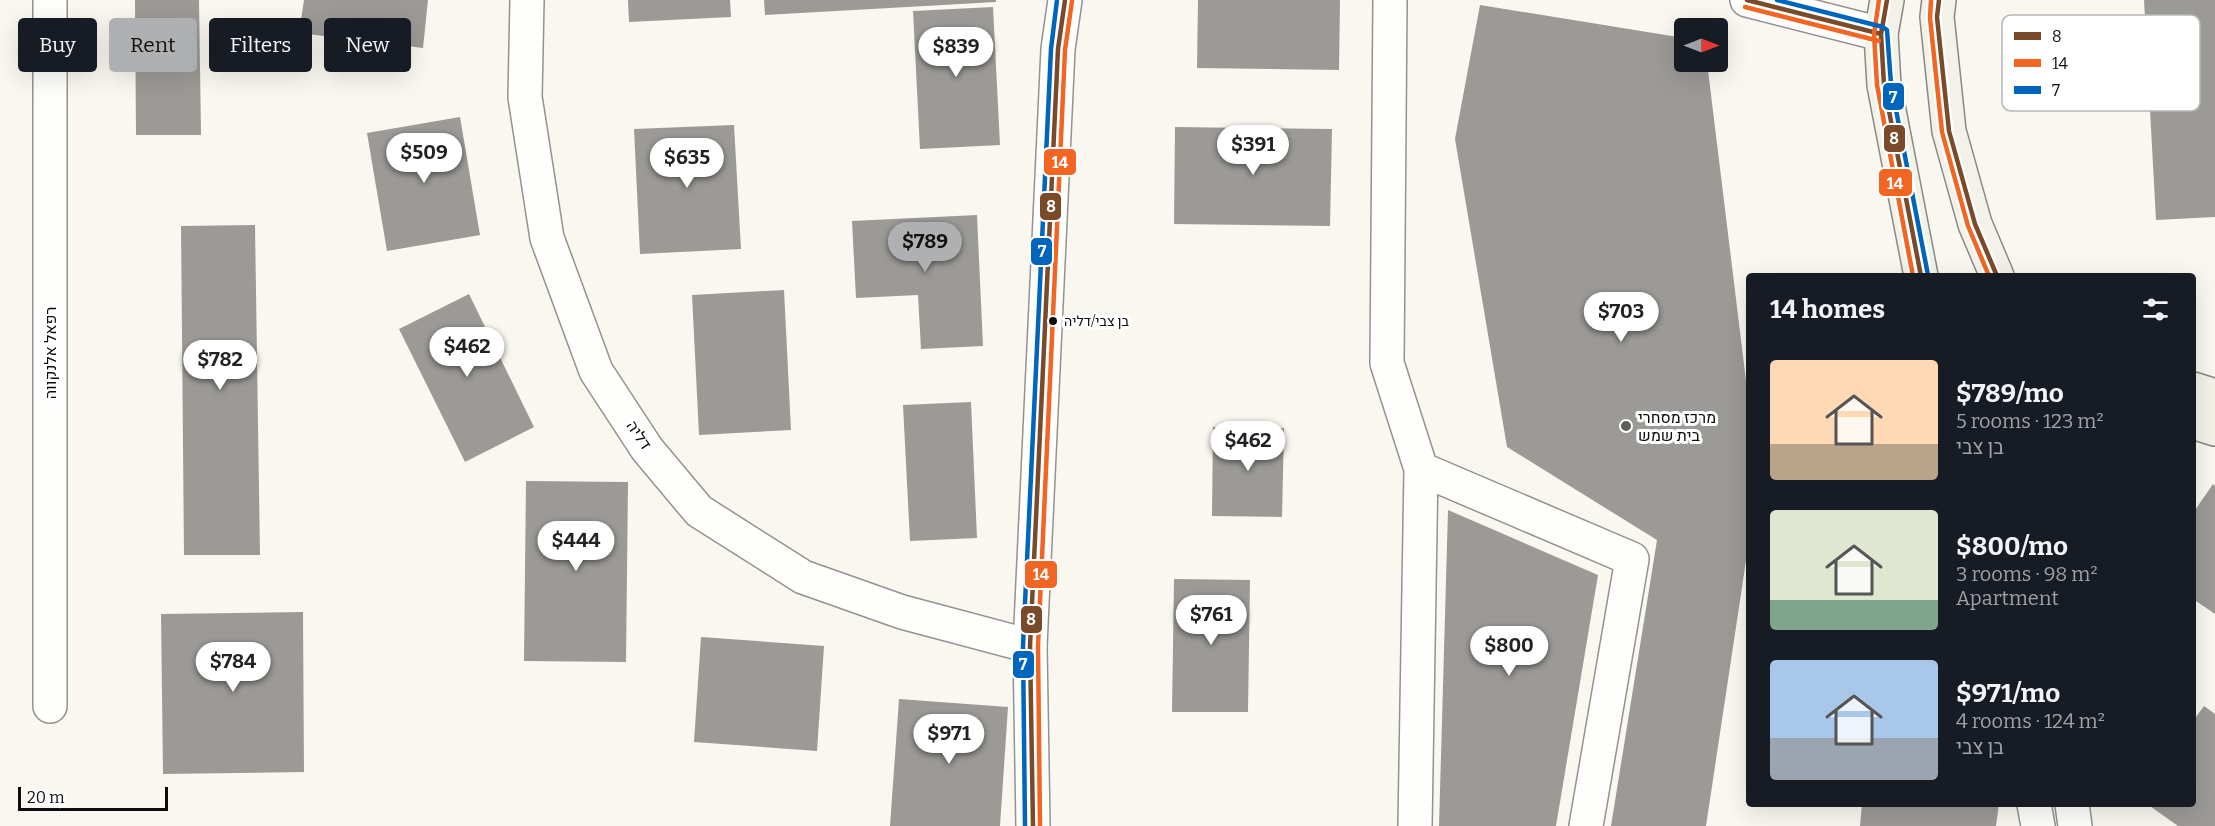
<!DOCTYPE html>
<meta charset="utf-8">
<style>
:root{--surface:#171b24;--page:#242831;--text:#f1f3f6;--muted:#9ea1a6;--accent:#afb0b1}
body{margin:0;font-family:Bitter,Heebo,serif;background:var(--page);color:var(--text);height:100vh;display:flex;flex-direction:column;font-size:22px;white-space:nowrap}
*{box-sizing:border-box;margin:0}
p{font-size:20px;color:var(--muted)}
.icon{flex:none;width:33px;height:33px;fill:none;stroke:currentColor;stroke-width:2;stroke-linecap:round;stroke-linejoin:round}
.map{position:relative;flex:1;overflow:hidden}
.side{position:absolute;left:1746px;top:273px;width:450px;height:534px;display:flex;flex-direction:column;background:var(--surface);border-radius:6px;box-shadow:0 6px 24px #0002}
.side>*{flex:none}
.top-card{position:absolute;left:18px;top:18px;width:570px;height:54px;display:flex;gap:12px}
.needle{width:39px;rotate:90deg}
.controls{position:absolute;left:1674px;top:18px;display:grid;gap:12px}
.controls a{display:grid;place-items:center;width:54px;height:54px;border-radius:6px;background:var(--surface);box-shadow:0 6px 24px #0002;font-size:30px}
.scale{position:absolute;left:18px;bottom:15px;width:150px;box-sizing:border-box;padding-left:6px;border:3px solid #0c0c0c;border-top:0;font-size:16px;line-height:21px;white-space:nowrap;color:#0c0c0c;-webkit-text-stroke:4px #fff;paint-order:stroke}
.price{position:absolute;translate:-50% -51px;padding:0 14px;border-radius:21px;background:#fff;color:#222;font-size:20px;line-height:39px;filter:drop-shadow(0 2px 3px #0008)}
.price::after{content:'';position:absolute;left:50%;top:36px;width:18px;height:14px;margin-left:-9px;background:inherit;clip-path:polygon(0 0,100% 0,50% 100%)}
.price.selected{background:var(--accent);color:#111}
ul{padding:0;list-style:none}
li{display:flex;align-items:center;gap:18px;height:150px;padding:0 24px}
li span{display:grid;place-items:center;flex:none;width:168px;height:120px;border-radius:6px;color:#555}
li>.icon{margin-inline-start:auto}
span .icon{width:72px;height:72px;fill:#fffc;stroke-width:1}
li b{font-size:26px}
h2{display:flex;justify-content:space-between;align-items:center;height:72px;padding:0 24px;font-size:26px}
.chip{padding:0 21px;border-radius:6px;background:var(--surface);box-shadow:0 6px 24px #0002;font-size:21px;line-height:54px}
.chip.selected{background:var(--accent);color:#111}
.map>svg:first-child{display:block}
.building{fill:#9c9a96}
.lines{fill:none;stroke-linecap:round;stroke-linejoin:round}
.minor-casing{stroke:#93928f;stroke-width:36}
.tertiary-casing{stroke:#93928f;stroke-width:36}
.secondary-casing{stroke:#8a8885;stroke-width:36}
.minor{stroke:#fefefd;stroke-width:33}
.tertiary{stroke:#fefefd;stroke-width:33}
.secondary{stroke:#f3f2e9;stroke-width:33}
.bus-1-casing{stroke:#fff;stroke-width:9}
.bus-2-casing{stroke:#fff;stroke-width:9}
.bus-3-casing{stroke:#fff;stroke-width:9}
.bus-1{stroke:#7a4b2a;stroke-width:4.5}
.bus-2{stroke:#f26522;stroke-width:4.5}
.bus-3{stroke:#0065bd;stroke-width:4.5}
.bus-dot{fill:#0c0c0c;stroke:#fff;stroke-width:2}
.poi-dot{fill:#5f5e5c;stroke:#fff;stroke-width:2}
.labels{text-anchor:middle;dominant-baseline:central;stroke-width:6;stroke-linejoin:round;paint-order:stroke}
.bus-label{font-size:14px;fill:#0c0c0c;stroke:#fff;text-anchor:start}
.street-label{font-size:16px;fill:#0c0c0c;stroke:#fff}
.poi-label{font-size:16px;fill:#0c0c0c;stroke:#fff;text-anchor:start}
.key{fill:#fff;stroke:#b6b6b6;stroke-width:1.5}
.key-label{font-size:16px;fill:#0c0c0c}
.line-badge{stroke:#fff;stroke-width:2}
.badge-label{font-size:16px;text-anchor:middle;font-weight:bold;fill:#fff}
</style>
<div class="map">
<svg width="2215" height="826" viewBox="0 0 2215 826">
<rect width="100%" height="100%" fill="#faf7f0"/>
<path class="building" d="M135,0H199L201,135H136Z
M304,0H428L423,48L299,33Z
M628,0H730L731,17L629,22Z
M764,0H996V2L765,15Z
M1198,0H1340L1339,70L1197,68Z
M2144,0H2215V217L2156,220Z
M1480,5L1684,38V62H1707L1749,405V541L1706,826H1611L1657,540L1507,447L1455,139Z
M993,7L1000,145L920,149L913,11Z
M460,117L480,235L387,251L367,133Z
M734,125L741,249L640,254L634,129Z
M1175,127L1332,129L1330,226L1174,224Z
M977,215L983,346L921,349L918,295L856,298L852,221Z
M255,225L260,555H184L181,226Z
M784,290L791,430L699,435L692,295Z
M469,294L534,427L465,462L399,329Z
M971,402L977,538L910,541L903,405Z
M1213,427L1284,428L1282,517L1212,516Z
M526,481L628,482L626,662L524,661Z
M2213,484L2215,486V614L2193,599V513Z
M1448,510L1598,575L1556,826H1439Z
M1174,579L1250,580L1248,712H1172Z
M303,612L304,772L163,774L161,614Z
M701,637L824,646L817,751L694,742Z
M899,699L1008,707L1000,826H890Z
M2204,706L2215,714V826H2178L2147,804H2193V721Z
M1862,804H1999L1996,826H1860Z"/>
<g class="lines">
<defs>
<path id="minor" d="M50,0V706
M527,0L525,97L547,238L596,371L647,449L699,511L803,577L902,612L1030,646
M1390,0L1387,363L1421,469L1415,826
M1421,469L1632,559L1586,826"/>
<path id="tertiary" d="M1747,0L1881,34
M2034,804L2038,826
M2072,804L2075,826
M1033,826L1030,646L1058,49L1065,0"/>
<path id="secondary" d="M1887,0L1881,34L1884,85L1921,276
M1939,0L1937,17L1949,131L1975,224L1997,276
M2193,389L2215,396
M2193,422L2215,429"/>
</defs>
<use href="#minor" class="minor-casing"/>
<use href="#tertiary" class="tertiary-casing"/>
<use href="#secondary" class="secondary-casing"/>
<use href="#minor" class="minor"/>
<use href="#tertiary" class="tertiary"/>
<use href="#secondary" class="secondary"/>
<defs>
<path id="bus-1" d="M1747,0L1881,34
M1887,0L1881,34L1884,85L1921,276
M1939,0L1937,17L1949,131L1975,224L1997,276
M1033,826L1030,646L1058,49L1065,0"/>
<path id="bus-2" d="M1879,0L1874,34L1877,85L1913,276
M1931,0L1930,18L1942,132L1968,226L1989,276
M1745,7L1879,41
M1040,826L1038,646L1065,50L1072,1"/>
<path id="bus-3" d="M1777,0L1883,27L1887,30L1891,84L1928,275
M1025,826L1023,646L1051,49L1057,0"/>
</defs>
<use href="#bus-1" class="bus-1-casing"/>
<use href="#bus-2" class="bus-2-casing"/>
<use href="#bus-3" class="bus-3-casing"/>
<use href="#bus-1" class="bus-1"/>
<use href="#bus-2" class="bus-2"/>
<use href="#bus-3" class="bus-3"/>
</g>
<circle class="bus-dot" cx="1053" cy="321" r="5"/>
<circle class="poi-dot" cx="1626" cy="426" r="6"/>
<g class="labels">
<g class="bus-label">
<text x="1064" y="321">בן צבי/דליה</text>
</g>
<g class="street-label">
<text transform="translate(50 353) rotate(-90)">רפאל אלנקווה</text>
<text transform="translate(639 435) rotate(56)">דליה</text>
</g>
<g class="poi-label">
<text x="1638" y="417">מרכז מסחרי<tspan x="1638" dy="18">בית שמש</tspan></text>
</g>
</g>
<rect x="2002" y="15" width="198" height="96" rx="9" class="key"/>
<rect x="2014" y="32" width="27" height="8" fill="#7a4b2a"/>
<rect x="2014" y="59" width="27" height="8" fill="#f26522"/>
<rect x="2014" y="86" width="27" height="8" fill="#0065bd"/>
<g class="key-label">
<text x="2052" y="42">8</text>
<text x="2052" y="69">14</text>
<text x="2052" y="96">7</text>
</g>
<g class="line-badge">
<rect x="1882" y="82" width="23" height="29" rx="6" fill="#0065bd"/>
<rect x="1883" y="124" width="23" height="29" rx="6" fill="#7a4b2a"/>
<rect x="1043" y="148" width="34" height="28" rx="6" fill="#f26522"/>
<rect x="1878" y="168" width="35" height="29" rx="6" fill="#f26522"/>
<rect x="1039" y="192" width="23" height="29" rx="6" fill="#7a4b2a"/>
<rect x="1030" y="237" width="23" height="29" rx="6" fill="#0065bd"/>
<rect x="1024" y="560" width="34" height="29" rx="6" fill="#f26522"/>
<rect x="1020" y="605" width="23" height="29" rx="6" fill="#7a4b2a"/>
<rect x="1012" y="650" width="23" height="29" rx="6" fill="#0065bd"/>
</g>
<g class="badge-label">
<text x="1893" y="103">7</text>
<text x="1894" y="144">8</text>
<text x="1060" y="168">14</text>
<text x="1895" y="189">14</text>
<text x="1051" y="212">8</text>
<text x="1042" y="257">7</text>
<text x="1041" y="580">14</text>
<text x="1031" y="625">8</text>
<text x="1023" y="670">7</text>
</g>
</svg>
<div class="controls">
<a><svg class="needle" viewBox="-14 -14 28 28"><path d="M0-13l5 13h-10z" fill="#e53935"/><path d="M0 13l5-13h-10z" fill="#9ea1a6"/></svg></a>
</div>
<div class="scale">20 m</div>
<b class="price" style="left:956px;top:78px">$839</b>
<b class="price" style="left:1253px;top:176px">$391</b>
<b class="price" style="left:424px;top:184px">$509</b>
<b class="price" style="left:687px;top:189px">$635</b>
<b class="price selected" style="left:925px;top:273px">$789</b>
<b class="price" style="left:1621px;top:343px">$703</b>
<b class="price" style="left:467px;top:378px">$462</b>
<b class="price" style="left:220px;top:391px">$782</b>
<b class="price" style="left:1248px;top:472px">$462</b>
<b class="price" style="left:576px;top:572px">$444</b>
<b class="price" style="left:1211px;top:646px">$761</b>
<b class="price" style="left:1509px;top:677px">$800</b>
<b class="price" style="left:233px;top:693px">$784</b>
<b class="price" style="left:949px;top:765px">$971</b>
<div class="top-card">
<a class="chip">Buy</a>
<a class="chip selected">Rent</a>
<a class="chip">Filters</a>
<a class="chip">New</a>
</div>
<section class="side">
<h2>14 homes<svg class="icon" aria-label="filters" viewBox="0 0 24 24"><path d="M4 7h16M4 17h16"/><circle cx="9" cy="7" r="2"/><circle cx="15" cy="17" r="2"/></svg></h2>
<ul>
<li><span style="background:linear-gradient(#ffd9b3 70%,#b9a48a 0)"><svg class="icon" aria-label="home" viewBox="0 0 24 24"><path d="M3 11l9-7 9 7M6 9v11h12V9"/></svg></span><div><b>$789/mo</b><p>5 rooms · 123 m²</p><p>בן צבי</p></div></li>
<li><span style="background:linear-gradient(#dfe7d0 75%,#7fa58c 0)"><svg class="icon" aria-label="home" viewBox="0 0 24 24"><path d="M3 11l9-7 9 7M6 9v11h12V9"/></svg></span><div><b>$800/mo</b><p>3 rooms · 98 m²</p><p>Apartment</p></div></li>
<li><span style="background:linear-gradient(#a9c7e8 65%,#9aa5b1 0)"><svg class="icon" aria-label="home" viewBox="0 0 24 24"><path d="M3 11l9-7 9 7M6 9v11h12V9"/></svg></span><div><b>$971/mo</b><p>4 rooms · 124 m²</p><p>בן צבי</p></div></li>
</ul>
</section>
</div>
